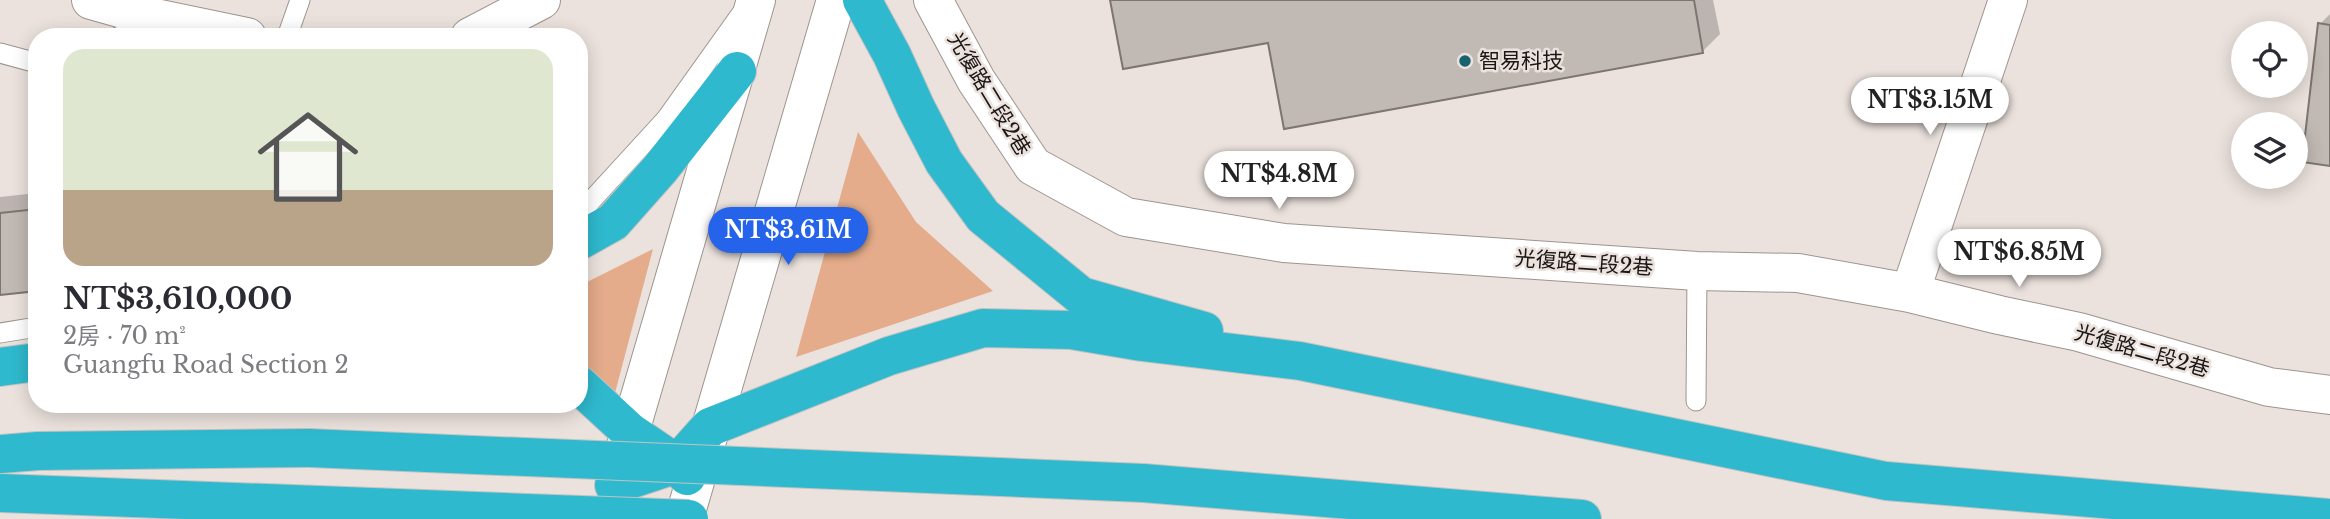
<!DOCTYPE html>
<html lang="zh-TW">
<meta charset="utf-8">
<style>
:root{--surface:#fff;--page:#f7f7f7;--text:#2b2b33;--muted:#7c7c81;--line:#e1e1e2;--accent:#2563eb}
body{margin:0;font-family:"Libre Baskerville","Noto Sans TC",serif;background:var(--page);color:var(--text);height:100vh;display:flex;flex-direction:column;font-size:26px;white-space:nowrap}
*{box-sizing:border-box;margin:0}
p{font-size:23px;color:var(--muted)}
.icon{flex:none;width:38px;height:38px;fill:none;stroke:currentColor;stroke-width:2;stroke-linecap:round;stroke-linejoin:round}
.map{position:relative;flex:1;overflow:hidden}
.side{position:absolute;left:28px;top:28px;width:560px;height:385px;display:flex;flex-direction:column;background:var(--surface);border-radius:28px;box-shadow:0 4px 18px #0003}
.side>*{flex:none}
.controls{position:absolute;left:2231px;top:21px;display:grid;gap:14px}
.controls a{display:grid;place-items:center;width:77px;height:77px;border-radius:50%;background:var(--surface);box-shadow:0 4px 18px #0003;font-size:35px}
.price{position:absolute;translate:-50% -60px;padding:0 16px;border-radius:24px;background:#fff;color:#222;font-size:23px;line-height:46px;filter:drop-shadow(0 2px 4px #0008)}
.price::after{content:'';position:absolute;left:50%;top:42px;width:21px;height:16px;margin-left:-10px;background:inherit;clip-path:polygon(0 0,100% 0,50% 100%)}
.price.current{background:var(--accent);color:#fff}
ul{padding:0;list-style:none}
li{display:grid;align-content:center;gap:14px;height:371px;padding:0 35px}
li+li{border-top:2px solid var(--line)}
li span{display:grid;place-items:center;height:217px;border-radius:21px;color:#555}
li>.icon{margin-inline-start:auto}
span .icon{width:126px;height:126px;fill:#fffc;stroke-width:1}
li b{font-size:30px}
.map>svg:first-child{display:block}
.green{fill:#e4ac8a}
.shadow{fill:#0003}
.building{fill:#c1b9b4;stroke:#7d7570;stroke-width:2}
.lines{fill:none;stroke-linecap:round;stroke-linejoin:round}
.service-casing{stroke:#9d9490;stroke-width:21}
.minor-casing{stroke:#9d9490;stroke-width:40}
.secondary-casing{stroke:#9d9490;stroke-width:40}
.motorway-casing{stroke:#c3c3c2;stroke-width:40}
.service{stroke:#fff;stroke-width:19}
.minor{stroke:#fff;stroke-width:38}
.secondary{stroke:#fff;stroke-width:38}
.motorway{stroke:#2fb9ce;stroke-width:38}
.motorway-bridge-casing{stroke:#c3c3c2;stroke-width:40;stroke-linecap:butt}
.motorway-bridge{stroke:#2fb9ce;stroke-width:38}
.poi-dot{fill:#17636f;stroke:#ebe2dd;stroke-width:2.5}
.labels{text-anchor:middle;dominant-baseline:central;stroke-width:5;stroke-linejoin:round;paint-order:stroke}
.poi-label{font-size:21px;fill:#1a1716;stroke:#ebe2dd;text-anchor:start}
.street-label{font-size:21px;fill:#1a1716;stroke:#ebe2dd}
</style>
<div class="map">
<svg width="2330" height="519" viewBox="0 0 2330 519">
<rect width="100%" height="100%" fill="#ebe2dd"/>
<path class="green" d="M858,132L916,222L993,291L796,357Z
M653,249L615,393L579,366V286Z"/>
<path class="shadow" d="M1112,0H1713L1720,34L1703,51L1270,41Z
M2330,14V164L2320,24Z
M37,193V289L0,293V197Z"/>
<path class="building" d="M1110,0H1694L1703,53L1284,129L1268,43L1123,69Z
M2318,23L2330,25V166L2302,162Z
M37,209V291L0,295V213Z"/>
<g class="lines">
<defs>
<path id="service" d="M118,37L152,20
M287,37L300,0
M0,53L37,63
M579,214L666,119L741,14
M0,333L37,327
M1696,401L1697,271"/>
<path id="minor" d="M91,0L155,18L247,37
M933,0L976,80L1033,166L1126,217L1284,243L1697,271L1798,273L1910,293L1999,315L2079,332L2269,387L2330,395
M470,37L541,0
M1910,293L2008,0"/>
<path id="secondary" d="M621,462L756,0
M684,519L836,0"/>
<path id="motorway" d="M862,0L892,55L916,108L944,162L983,216L1081,296L1204,331
M579,241L613,222L660,169L737,71
M0,367L37,362
M579,385L630,432L677,464L687,476
M0,454L38,451L309,448
M1143,483L1582,519
M614,485L677,464L710,427L889,356L983,328L1071,330L1142,342L1300,361L1886,481L2330,518"/>
</defs>
<use href="#service" class="service-casing"/>
<use href="#minor" class="minor-casing"/>
<use href="#secondary" class="secondary-casing"/>
<use href="#motorway" class="motorway-casing"/>
<use href="#service" class="service"/>
<use href="#minor" class="minor"/>
<use href="#secondary" class="secondary"/>
<use href="#motorway" class="motorway"/>
<defs>
<path id="motorway-bridge" d="M309,448L1143,483
M0,493L689,519"/>
</defs>
<use href="#motorway-bridge" class="motorway-bridge-casing"/>
<use href="#motorway-bridge" class="motorway-bridge"/>
</g>
<circle class="poi-dot" cx="1465" cy="61" r="7"/>
<g class="labels">
<g class="poi-label">
<text x="1479" y="61">智易科技</text>
</g>
<g class="street-label">
<text transform="translate(989 94) rotate(59)">光復路二段2巷</text>
<text transform="translate(1584 263) rotate(4)">光復路二段2巷</text>
<text transform="translate(2142 351) rotate(16)">光復路二段2巷</text>
</g>
</g>
</svg>
<div class="controls">
<a><svg class="icon" aria-label="locate" viewBox="0 0 24 24"><circle cx="12" cy="12" r="6"/><path d="M12 2v4M12 18v4M2 12h4M18 12h4"/></svg></a>
<a><svg class="icon" aria-label="layers" viewBox="0 0 24 24"><path d="M12 4l9 5-9 5-9-5zM3 14l9 5 9-5"/></svg></a>
</div>
<b class="price" style="left:1930px;top:137px">NT$3.15M</b>
<b class="price" style="left:1279px;top:211px">NT$4.8M</b>
<b class="price current" style="left:788px;top:267px">NT$3.61M</b>
<b class="price" style="left:2019px;top:289px">NT$6.85M</b>
<section class="side">
<ul>
<li><span style="background:linear-gradient(#dfe7d0 65%,#b9a48a 0)"><svg class="icon" aria-label="home" viewBox="0 0 24 24"><path d="M3 11l9-7 9 7M6 9v11h12V9"/></svg></span><div><b>NT$3,610,000</b><p>2房 · 70 m²</p><p>Guangfu Road Section 2</p></div></li>
</ul>
</section>
</div>
